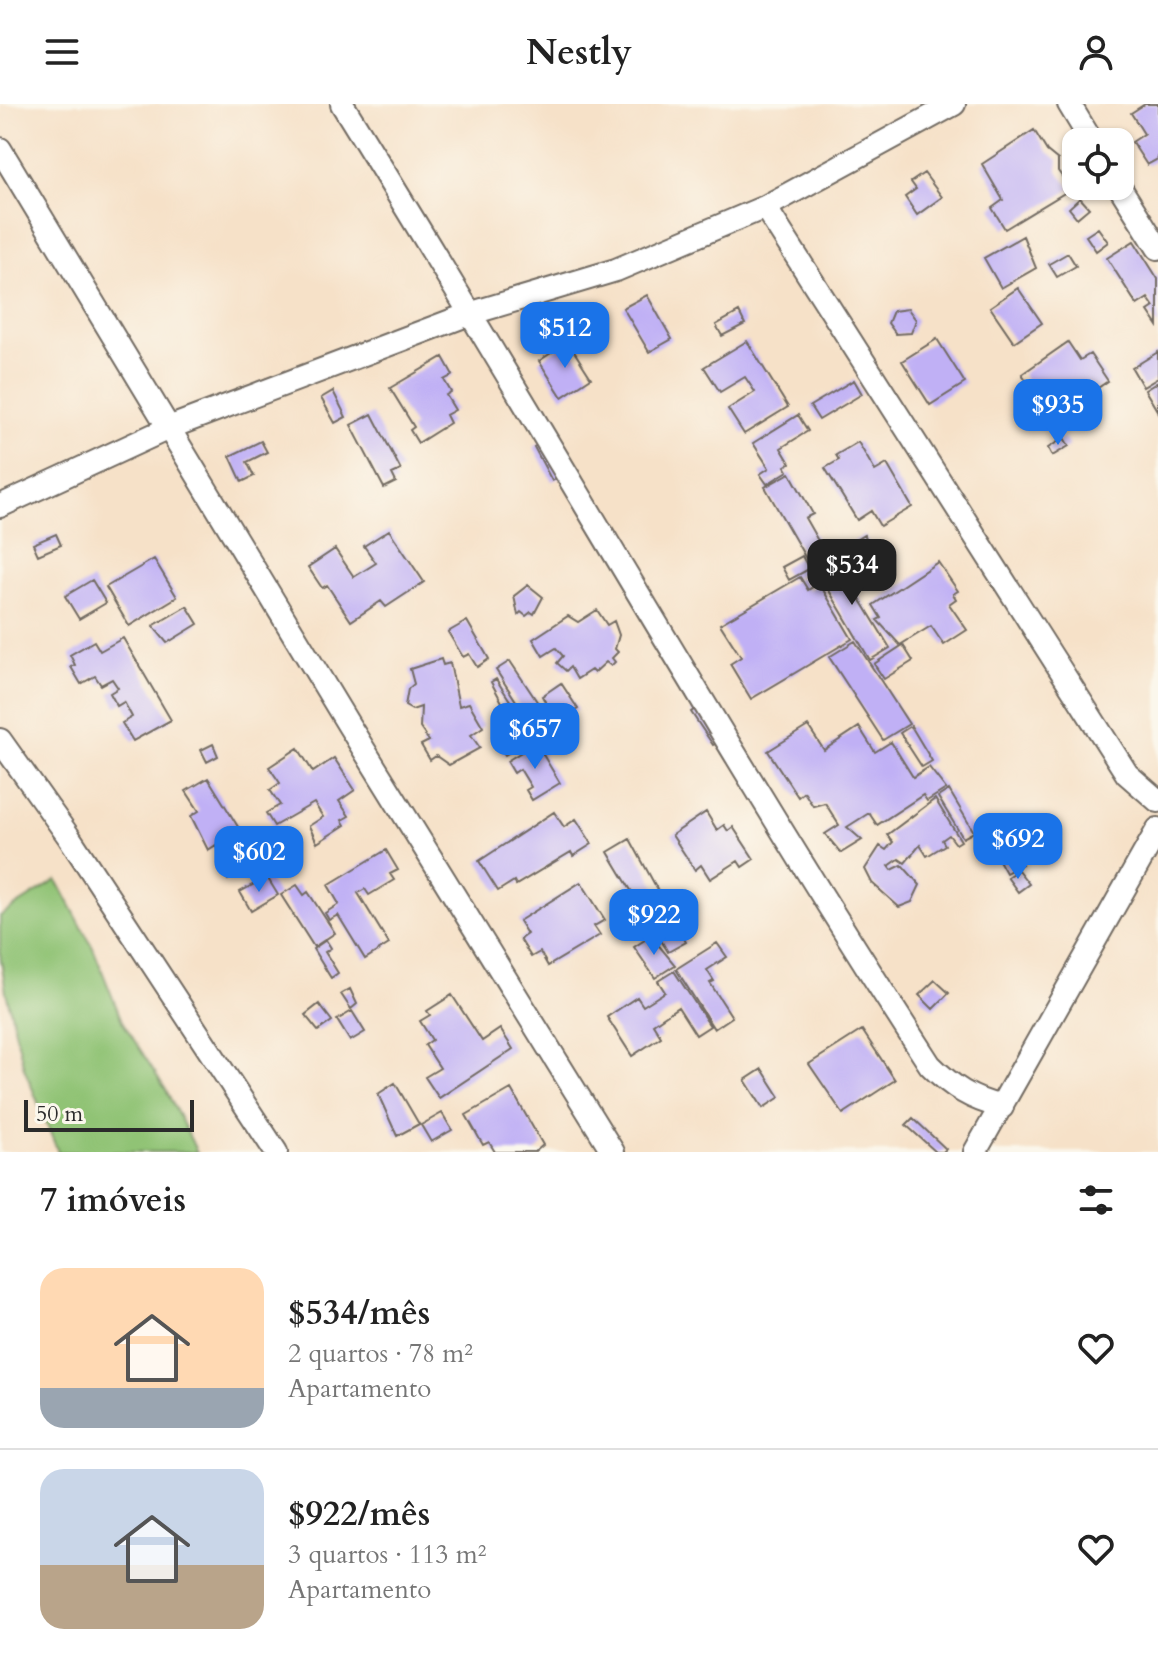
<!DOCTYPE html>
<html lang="pt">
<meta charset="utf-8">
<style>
:root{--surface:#fff;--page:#f6f6f6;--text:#222;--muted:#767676;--line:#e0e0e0;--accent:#1a73e8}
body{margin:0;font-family:Cardo,serif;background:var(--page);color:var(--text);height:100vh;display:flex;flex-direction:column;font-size:30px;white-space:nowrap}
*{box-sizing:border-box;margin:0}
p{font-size:26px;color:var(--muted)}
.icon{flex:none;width:44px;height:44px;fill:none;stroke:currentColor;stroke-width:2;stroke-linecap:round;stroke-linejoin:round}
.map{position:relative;height:1048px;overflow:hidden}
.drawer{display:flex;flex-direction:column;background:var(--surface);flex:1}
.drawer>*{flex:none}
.tools{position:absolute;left:1062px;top:24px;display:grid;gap:16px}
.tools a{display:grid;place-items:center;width:72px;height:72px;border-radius:16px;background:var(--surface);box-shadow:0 2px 6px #0004;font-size:40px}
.scale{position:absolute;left:24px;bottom:20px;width:170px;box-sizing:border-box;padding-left:8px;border:4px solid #2b2b2b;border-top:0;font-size:22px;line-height:28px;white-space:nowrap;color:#2b2b2b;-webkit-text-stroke:6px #fbf7ec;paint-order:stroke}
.price{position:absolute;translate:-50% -68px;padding:0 18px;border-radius:16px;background:var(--accent);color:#fff;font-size:26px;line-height:52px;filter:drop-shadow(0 2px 4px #0008)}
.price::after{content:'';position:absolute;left:50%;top:48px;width:24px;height:18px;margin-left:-12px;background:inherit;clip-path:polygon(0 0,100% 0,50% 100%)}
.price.active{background:#222;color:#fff}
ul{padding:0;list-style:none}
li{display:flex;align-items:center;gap:24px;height:200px;padding:0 40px}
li+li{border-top:2px solid var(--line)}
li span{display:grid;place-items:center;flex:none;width:224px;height:160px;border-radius:24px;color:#555}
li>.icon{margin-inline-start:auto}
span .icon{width:96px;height:96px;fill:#fffc;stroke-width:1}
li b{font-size:34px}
h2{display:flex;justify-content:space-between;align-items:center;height:96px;padding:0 40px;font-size:34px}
header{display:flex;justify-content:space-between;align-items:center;height:104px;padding:0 40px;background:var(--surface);font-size:36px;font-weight:700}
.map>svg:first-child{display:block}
.green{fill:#90c374;stroke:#5e7750;stroke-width:2}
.building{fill:#c0b0f5}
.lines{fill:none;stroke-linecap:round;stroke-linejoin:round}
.street-casing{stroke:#726b62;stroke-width:26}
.street{stroke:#fff;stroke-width:22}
</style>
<header><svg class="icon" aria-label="menu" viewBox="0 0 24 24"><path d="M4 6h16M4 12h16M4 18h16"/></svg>Nestly<svg class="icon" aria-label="person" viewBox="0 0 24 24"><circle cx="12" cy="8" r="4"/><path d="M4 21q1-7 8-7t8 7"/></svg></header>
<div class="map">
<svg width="1158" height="1048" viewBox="0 0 1158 1048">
<rect width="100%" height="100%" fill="#fbf7ec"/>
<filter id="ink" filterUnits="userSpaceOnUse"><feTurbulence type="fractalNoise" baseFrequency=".0125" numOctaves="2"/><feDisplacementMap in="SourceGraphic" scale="16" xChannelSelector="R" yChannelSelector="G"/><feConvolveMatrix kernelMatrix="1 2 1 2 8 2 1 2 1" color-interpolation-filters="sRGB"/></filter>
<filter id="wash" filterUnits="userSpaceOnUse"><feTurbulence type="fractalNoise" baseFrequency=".006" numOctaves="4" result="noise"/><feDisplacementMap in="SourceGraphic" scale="32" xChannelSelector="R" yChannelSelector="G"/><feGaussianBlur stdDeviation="1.8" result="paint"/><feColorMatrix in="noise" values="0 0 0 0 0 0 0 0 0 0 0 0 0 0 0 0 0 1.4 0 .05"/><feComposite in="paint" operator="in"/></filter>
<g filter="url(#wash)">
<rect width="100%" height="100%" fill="#f6e1c8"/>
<path class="green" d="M57,776L93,844L122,917L166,986L197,1048H58L24,964L6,888L0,850V812Z"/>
<g id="blocks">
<path class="building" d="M1145,0H1158V55L1147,61L1132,38L1144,30L1131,9Z
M1034,26L1047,47L1058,56V67L1071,85L1005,125L992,104L1003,96L982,60Z
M924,69L942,93L917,111L905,93L916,85L911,78Z
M1080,94L1089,104L1077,114L1069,104Z
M1098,124L1108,138L1096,147L1086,132Z
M1023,132L1036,164L1001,184L984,154Z
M1134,137L1158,175V222L1148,207L1154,203L1148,194L1137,201L1107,154Z
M1068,149L1076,162L1057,173L1049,160Z
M1018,184L1042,219L1014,238L990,203Z
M647,191L672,235L649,248L623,204Z
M908,205L916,216L911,229L896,230L888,219L893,207Z
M739,208L745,220L722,232L716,221Z
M937,235L965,279L930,301L902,257Z
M747,237L788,303L744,330L728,305L755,288L745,273L720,288L704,263Z
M568,238L591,274L562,293L539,257Z
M1068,238L1080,256L1090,250L1108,277L1053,315L1022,270Z
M1158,248V274L1143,283L1132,264Z
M443,253L453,271L444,276L451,288L446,291L455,306L446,311L450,319L418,339L410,326L414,323L390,284Z
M854,276L862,290L819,316L810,302Z
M1158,278V308L1145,286Z
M333,287L346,313L335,319L321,294Z
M372,310L401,366L392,370L396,378L384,384L351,321Z
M798,311L808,327L781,344L790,359L785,362L788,367L767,380L760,370L769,364L753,339Z
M1064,334L1069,342L1052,352L1048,344Z
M261,337L267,348L247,358L254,372L242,378L230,352Z
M543,338L562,372L552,377L534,343Z
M858,338L875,367L887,360L912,403L880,422L871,407L857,416L825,364L839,356L836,351Z
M790,369L813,410L805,414L825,449L808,458L765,383Z
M389,426L424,478L386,503L381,497L351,517L327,481L322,484L308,463L335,445L354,473L376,459L364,442Z
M56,430L61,441L38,451L33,440Z
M864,431L875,450L850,464L839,446Z
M833,450L890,544L870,556L814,461Z
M802,452L809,465L789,476L782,463Z
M154,455L177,493L129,522L106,483Z
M938,458L958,487L953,490L956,495L949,500L967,526L944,541L931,522L900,541L877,516L881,514L873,501Z
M800,473L808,486L819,479L852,535L751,595L730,560L741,553L720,520Z
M92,476L106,499L79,515L65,492Z
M528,481L543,493L534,510L531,508L526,512L521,508L518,511L514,492Z
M187,502L198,520L167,539L153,522Z
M597,506L607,521L614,517L619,531L615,545L618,548L612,554L615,558L611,562L606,558L594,569L591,566L577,575L570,563L566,567L557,559L563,552L556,544L543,552L533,535L568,512L578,518Z
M467,517L489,555L477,563L469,550L463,553L448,528Z
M123,534L171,616L133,637L122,619L132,613L124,598L117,602L110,589L118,584L112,575L101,581L95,572L81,580L71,563L75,561L70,551L94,537L100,547Z
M855,537L909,620L883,636L829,553Z
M903,541L913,557L884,575L874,560Z
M441,555L443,561L450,559L459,602L469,599L483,623L471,631L480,644L449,661L436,652L430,656L421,641L429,637L420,624L421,603L412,606L405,602L408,585L414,580L410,565Z
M510,557L540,602L546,599L542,592L561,579L578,605L538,631L496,566Z
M496,575L534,634L505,651L493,632L509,622L497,603L503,600L491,578Z
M698,603L721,637L713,641L691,608Z
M808,622L824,646L859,623L875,648L891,638L913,673L929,663L946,685L927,697L923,691L877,721L869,709L847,723L862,736L841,749L825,730L839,721L825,699L813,702L804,688L798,693L768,647Z
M911,622L932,657L922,663L900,629Z
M536,639L560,679L532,696L526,686L531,683L520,665L514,669L507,657Z
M213,640L218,652L207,658L201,646Z
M298,644L313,668L334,654L355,686L339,697L349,712L342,716L345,721L317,739L309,722L323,713L314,699L274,722L266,709L280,701L270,686L280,679L269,663Z
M208,674L259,757L228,776L220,763L227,759L216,741L208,746L191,712L199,707L186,687Z
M949,686L974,728L963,734L938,693Z
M935,695L961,737L956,740L949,731L942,736L945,741L927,752L920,741L905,759L899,755L889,762L892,766L902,761L920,781L912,798L899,803L872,779L865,765L880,742L886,746L893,738L887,731Z
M554,708L564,723L576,715L592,740L573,752L571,748L516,781L514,777L498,787L479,757Z
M706,708L717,726L724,721L728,727L733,723L754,755L742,763L738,757L710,775L701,761L695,766L672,731Z
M1007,733L1022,760L1006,769L991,742Z
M630,735L686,838L668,848L608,748Z
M386,746L398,766L390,770L394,776L369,791L365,785L358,789L389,840L365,855L338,811L329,816L325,809L339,800L328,781Z
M1018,766L1029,780L1018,788L1007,773Z
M267,773L278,791L251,807L240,788Z
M581,778L605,816L594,822L600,831L548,862L540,848L531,853L520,835L527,830L519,817Z
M297,781L304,791L308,788L335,829L314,843L281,791Z
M651,832L675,861L655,874L634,843Z
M326,836L331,844L325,848L338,869L331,874L313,845Z
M717,839L727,853L707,866L714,877L710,879L732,913L714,925L676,865Z
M674,867L710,922L696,931L678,903L653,920L661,933L632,952L607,913L637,893L643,902L665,888L658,877Z
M935,876L949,889L933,905L919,891Z
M350,885L357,900L351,905L341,890Z
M452,891L482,937L500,925L513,945L439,994L425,973L440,964L425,941L432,936L420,917L430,911L427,907Z
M319,900L332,917L318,927L305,911Z
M352,907L365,928L350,937L337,916Z
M862,926L895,976L843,1010L809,960Z
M762,965L780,993L763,1004L745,976Z
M395,979L419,1020L397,1032L378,990Z
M511,985L543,1041L535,1048H495L489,1038L483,1041L466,1011Z
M442,1009L452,1026L431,1038L421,1021Z
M913,1014L946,1045L943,1048H936L906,1021Z"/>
</g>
</g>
<g filter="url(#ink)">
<use href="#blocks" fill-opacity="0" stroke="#726b62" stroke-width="2"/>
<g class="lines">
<defs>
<path id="street" d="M342,0C541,319 725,646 930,961C953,984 971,995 1002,1003
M1069,0L1092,38
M0,45L348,620L613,1048
M1119,82L1158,144
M765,103L1127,670L1158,697
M0,402L171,323L472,209L616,166L765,103L954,0
M0,636L69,733L276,1048
M975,1048L1158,725"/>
</defs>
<use href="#street" class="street-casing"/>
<use href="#street" class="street"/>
</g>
</g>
</svg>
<div class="tools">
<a><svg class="icon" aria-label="locate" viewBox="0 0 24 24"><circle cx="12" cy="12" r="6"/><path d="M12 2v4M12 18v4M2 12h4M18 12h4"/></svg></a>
</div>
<div class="scale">50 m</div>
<b class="price" style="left:565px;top:266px">$512</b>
<b class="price" style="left:1058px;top:343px">$935</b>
<b class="price active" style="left:852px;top:503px">$534</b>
<b class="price" style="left:535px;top:667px">$657</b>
<b class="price" style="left:1018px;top:777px">$692</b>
<b class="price" style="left:259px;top:790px">$602</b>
<b class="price" style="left:654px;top:853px">$922</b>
</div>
<section class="drawer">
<h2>7 imóveis<svg class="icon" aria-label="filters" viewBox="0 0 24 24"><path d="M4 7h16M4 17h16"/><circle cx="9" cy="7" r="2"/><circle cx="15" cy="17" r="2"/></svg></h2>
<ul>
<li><span style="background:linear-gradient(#ffd9b3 75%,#9aa5b1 0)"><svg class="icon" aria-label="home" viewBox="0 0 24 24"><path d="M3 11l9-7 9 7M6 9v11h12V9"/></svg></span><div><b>$534/mês</b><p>2 quartos · 78 m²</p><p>Apartamento</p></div><svg class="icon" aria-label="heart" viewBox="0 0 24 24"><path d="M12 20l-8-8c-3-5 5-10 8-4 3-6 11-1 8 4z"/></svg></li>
<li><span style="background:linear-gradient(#c9d6e8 60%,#b9a48a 0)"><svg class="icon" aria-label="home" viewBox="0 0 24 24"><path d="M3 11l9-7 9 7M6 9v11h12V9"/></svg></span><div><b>$922/mês</b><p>3 quartos · 113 m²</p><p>Apartamento</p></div><svg class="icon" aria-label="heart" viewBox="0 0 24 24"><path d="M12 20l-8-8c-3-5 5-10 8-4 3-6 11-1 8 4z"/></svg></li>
</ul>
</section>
